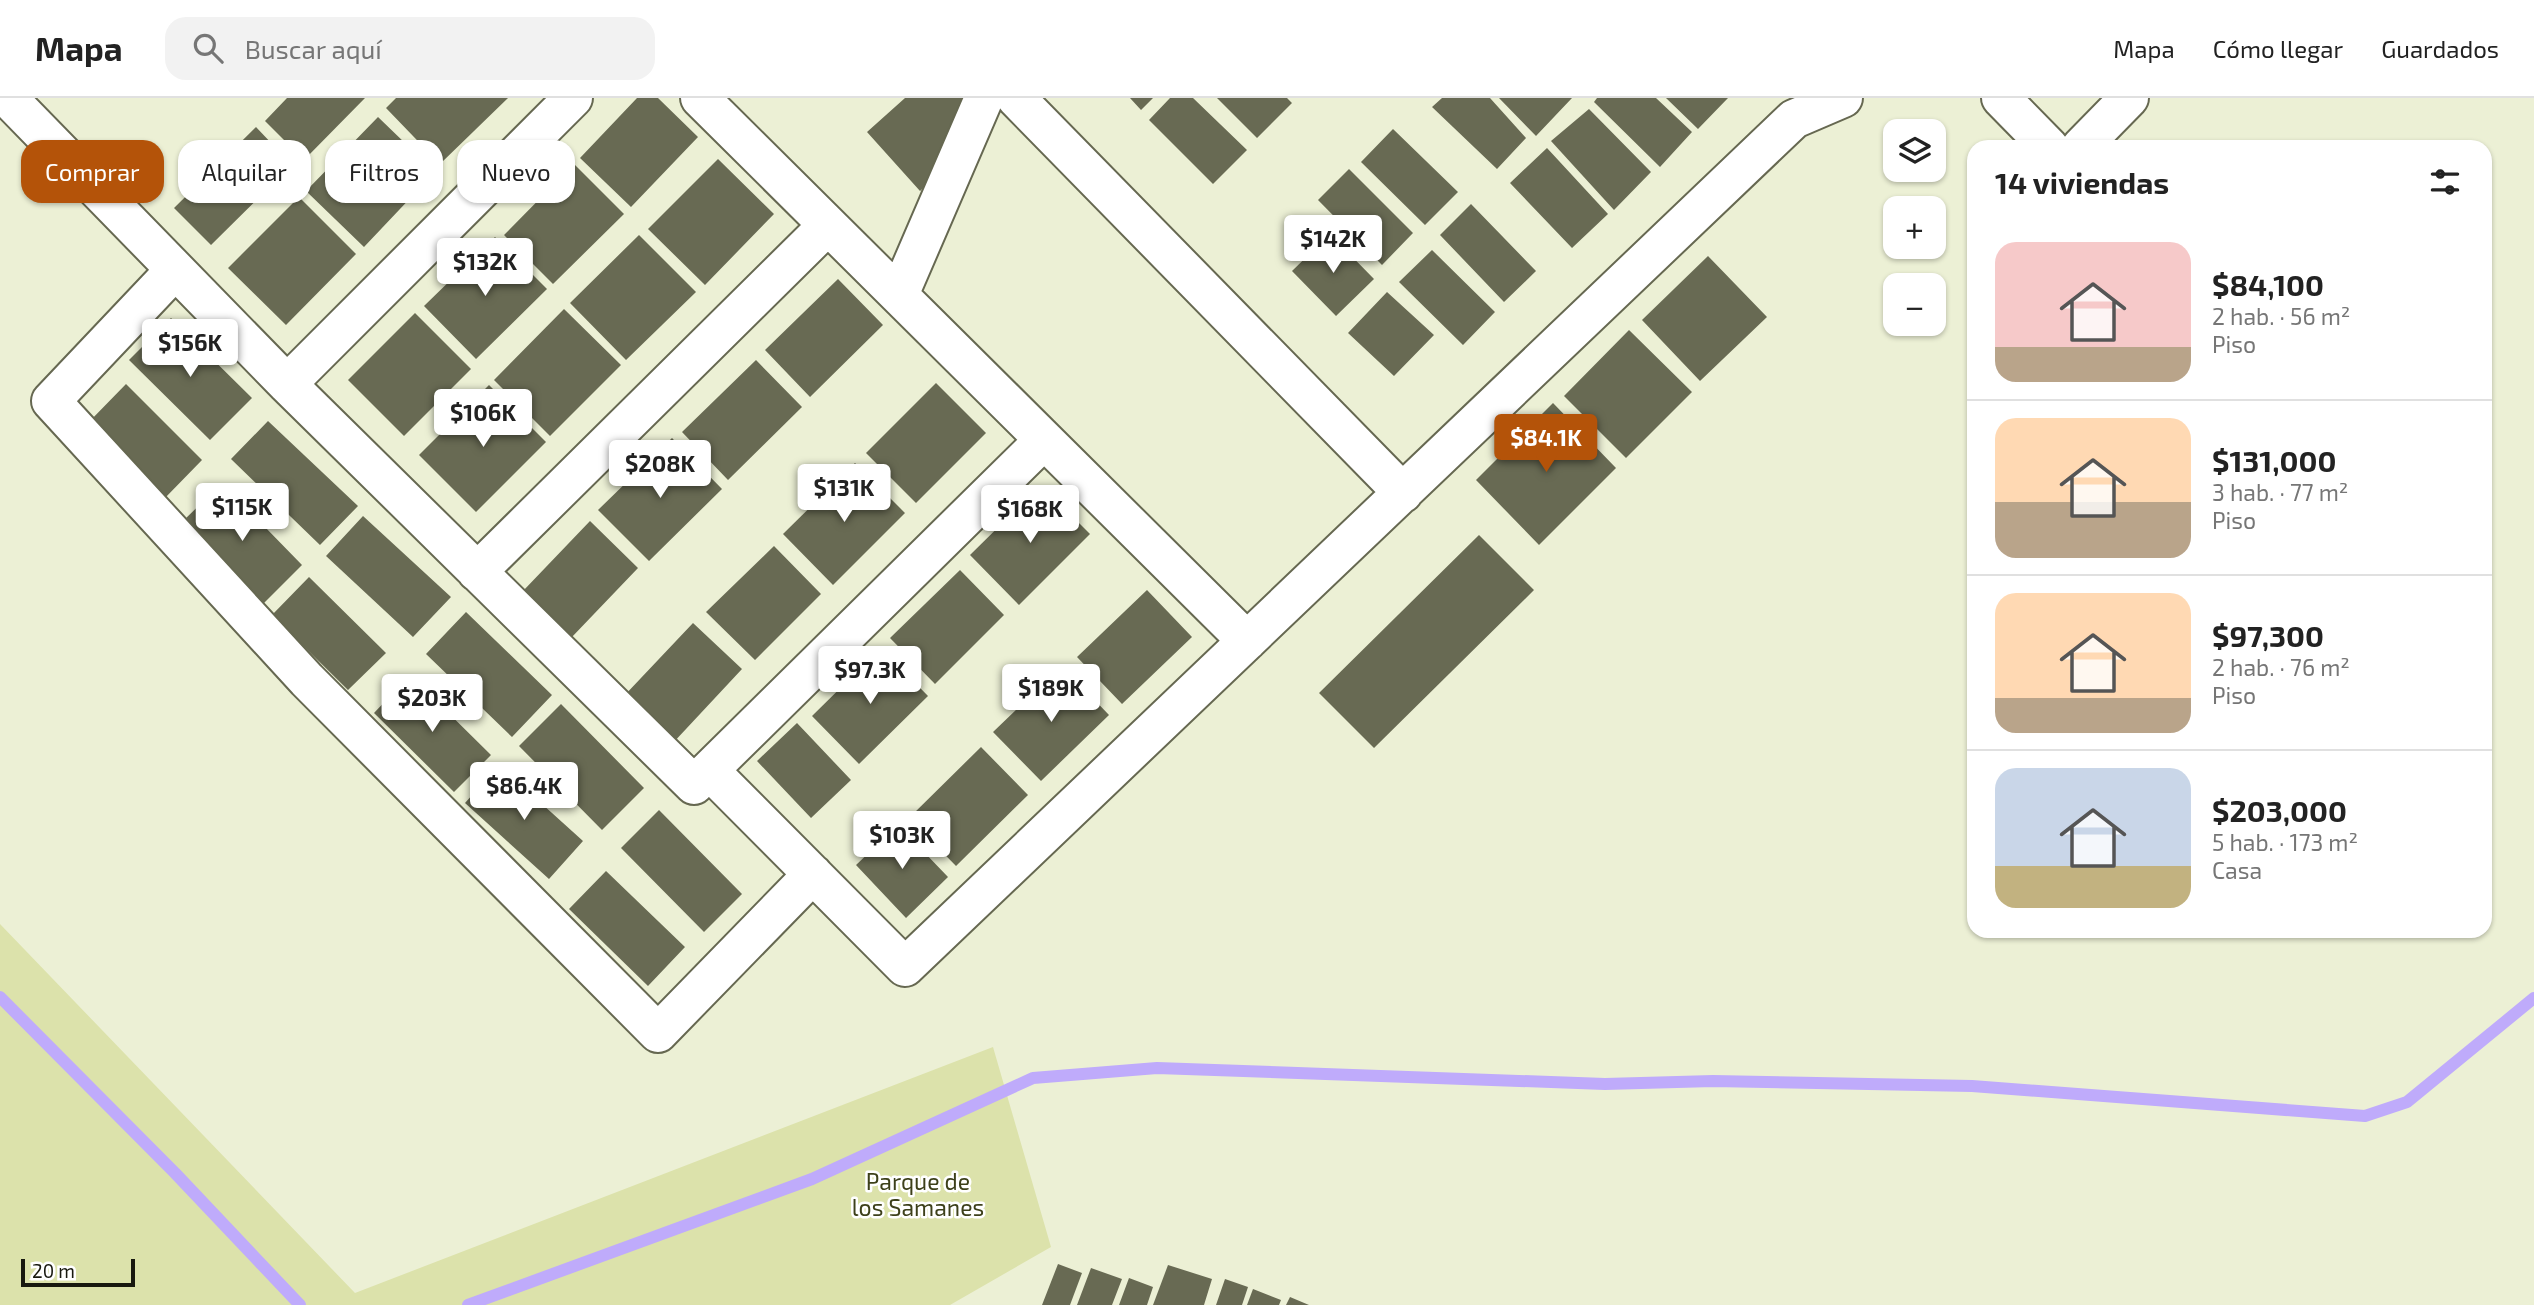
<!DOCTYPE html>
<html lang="es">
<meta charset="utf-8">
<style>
:root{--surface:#fff;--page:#f2f2f2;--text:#222;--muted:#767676;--line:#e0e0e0;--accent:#b45309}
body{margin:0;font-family:"Exo 2",sans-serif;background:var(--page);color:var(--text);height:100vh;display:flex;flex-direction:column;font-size:26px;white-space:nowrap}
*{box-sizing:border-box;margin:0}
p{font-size:23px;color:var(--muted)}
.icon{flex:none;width:38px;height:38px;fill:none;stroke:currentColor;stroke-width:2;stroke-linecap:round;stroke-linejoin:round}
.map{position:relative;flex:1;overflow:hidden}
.sheet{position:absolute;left:1967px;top:42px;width:525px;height:798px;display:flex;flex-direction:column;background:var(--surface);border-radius:21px;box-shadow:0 2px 5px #0004}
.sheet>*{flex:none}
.banner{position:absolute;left:21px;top:42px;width:665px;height:63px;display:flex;gap:14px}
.fabs{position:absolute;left:1883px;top:21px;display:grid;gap:14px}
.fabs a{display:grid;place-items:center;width:63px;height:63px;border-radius:14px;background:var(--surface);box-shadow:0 2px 5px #0004;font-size:35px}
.scale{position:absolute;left:21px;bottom:18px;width:114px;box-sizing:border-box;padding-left:7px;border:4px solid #18190f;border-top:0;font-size:19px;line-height:24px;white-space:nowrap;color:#18190f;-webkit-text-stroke:5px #fff;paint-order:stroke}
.price{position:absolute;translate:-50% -60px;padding:0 16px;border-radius:7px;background:#fff;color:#222;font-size:23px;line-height:46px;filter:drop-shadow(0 2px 4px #0008)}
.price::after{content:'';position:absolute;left:50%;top:42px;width:21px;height:16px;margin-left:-10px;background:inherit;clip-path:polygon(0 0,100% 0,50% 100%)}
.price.current{background:var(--accent);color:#fff}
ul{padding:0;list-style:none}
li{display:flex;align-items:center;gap:21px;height:175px;padding:0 28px}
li+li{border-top:2px solid var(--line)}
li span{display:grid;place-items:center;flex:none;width:196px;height:140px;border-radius:21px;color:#555}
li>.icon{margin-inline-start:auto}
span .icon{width:84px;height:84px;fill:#fffc;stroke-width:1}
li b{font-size:30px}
h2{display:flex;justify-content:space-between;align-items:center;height:84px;padding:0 28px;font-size:30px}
.chip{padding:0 24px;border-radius:21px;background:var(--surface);box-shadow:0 2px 5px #0004;font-size:24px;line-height:63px}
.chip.current{background:var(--accent);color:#fff}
header{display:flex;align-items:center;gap:42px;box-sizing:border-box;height:98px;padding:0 35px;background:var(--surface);border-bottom:2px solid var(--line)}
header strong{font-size:33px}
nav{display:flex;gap:38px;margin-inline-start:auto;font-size:24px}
.search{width:490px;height:63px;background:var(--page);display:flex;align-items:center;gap:18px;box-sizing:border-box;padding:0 24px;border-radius:21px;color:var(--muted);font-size:26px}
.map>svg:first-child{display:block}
.green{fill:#dce2ab}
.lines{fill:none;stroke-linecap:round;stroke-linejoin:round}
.stream{stroke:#bfabfb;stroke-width:12}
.building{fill:#686a53}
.minor-casing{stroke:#666851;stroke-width:42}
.minor{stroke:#fff;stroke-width:38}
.labels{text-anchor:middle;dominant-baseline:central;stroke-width:5;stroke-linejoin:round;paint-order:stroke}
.park-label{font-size:23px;fill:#3d401a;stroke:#fff}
</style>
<header>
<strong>Mapa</strong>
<div class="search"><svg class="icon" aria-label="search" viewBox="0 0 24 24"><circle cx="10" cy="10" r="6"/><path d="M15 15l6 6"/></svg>Buscar aquí</div>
<nav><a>Mapa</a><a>Cómo llegar</a><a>Guardados</a></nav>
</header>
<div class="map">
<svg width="2534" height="1207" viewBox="0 0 2534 1207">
<rect width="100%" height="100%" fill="#ecf0d5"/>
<path class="green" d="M0,826L355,1195L993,949L1051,1149L950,1207H0Z"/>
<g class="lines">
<path class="stream" d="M0,899L175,1075L300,1207
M468,1207L812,1081L1033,980L1157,970L1605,986L1713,983L1972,988L2365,1018L2407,1004L2534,900"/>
</g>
<path class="building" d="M287,0H365L304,62L265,23Z
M396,0H508L440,66L386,10Z
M637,0H658L698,39L631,109L580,60Z
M905,0H969L993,26L920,93L867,34Z
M1130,0H1153L1141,12Z
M1170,0H1193L1247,52L1213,86L1149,22Z
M1217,0H1287L1292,5L1257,40Z
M1442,0H1490L1526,40L1497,71L1432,9Z
M1499,0H1572L1536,38Z
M1597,0H1656L1692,34L1660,69L1594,4Z
M1666,0H1728L1698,31Z
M1589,11L1651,74L1614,112L1551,43Z
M378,19L435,74L364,149L306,93Z
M256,29L292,67L211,147L174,110Z
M1393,31L1458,94L1425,127L1361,64Z
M1547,50L1608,116L1572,150L1510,85Z
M718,61L774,116L705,187L648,131Z
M574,66L624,116L553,186L504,137Z
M1349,71L1413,135L1382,167L1318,102Z
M299,99L356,156L286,227L228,170Z
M1471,106L1536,173L1504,204L1440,137Z
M1330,136L1374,181L1336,218L1292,173Z
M639,137L696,194L626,262L570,205Z
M495,139L547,191L476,261L424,208Z
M1432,152L1495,214L1463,247L1399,184Z
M1708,158L1767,219L1700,283L1642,222Z
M838,181L883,227L810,299L765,252Z
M1387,194L1434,237L1394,278L1348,235Z
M564,211L621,267L550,338L494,282Z
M415,215L471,271L404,338L348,282Z
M171,220L252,300L210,342L129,262Z
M1629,232L1692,294L1626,360L1564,298Z
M756,262L802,309L728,382L682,334Z
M936,285L986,335L916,405L866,355Z
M126,286L202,362L164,401L87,326Z
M489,287L546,344L476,414L419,357Z
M1553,305L1616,370L1539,447L1476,382Z
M268,323L358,408L320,447L231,361Z
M672,340L722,391L649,463L598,412Z
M855,365L905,415L833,487L783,436Z
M222,385L302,467L263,506L182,424Z
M1041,387L1090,436L1019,507L970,457Z
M363,418L451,499L413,539L326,458Z
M590,423L638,470L571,540L523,493Z
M1479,437L1534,492L1374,650L1319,595Z
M774,448L821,496L755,562L706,514Z
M960,472L1004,517L935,586L890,540Z
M309,479L386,555L348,592L272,517Z
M1147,492L1192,539L1122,606L1077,559Z
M466,514L552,597L512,639L426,556Z
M693,525L742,571L672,646L623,599Z
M881,550L928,598L859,666L812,618Z
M1062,568L1109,617L1041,683L993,634Z
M410,577L491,657L454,694L374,615Z
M561,606L644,690L602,732L519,648Z
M797,625L851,682L811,720L757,663Z
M981,649L1028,697L956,768L909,720Z
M499,667L583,743L549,781L465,705Z
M659,712L742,796L704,834L621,750Z
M898,727L948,779L906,820L856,767Z
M606,773L685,849L648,888L569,811Z
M1058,1166L1082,1175L1070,1207H1042Z
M1168,1167L1212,1181L1204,1207H1153Z
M1091,1170L1122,1181L1112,1207H1077Z
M1129,1180L1153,1189L1147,1207H1119Z
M1225,1181L1248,1189L1242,1207H1216Z
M1253,1191L1281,1202L1279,1207H1247Z
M1290,1199L1309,1207H1286Z"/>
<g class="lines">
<defs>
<path id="minor" d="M8,0L287,286L694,687L1044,342
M700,0L1247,543
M1016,0L1403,395
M2001,0L2049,49
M2081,49L2129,0
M175,172L51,303L307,582L658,935L813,776
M899,197L984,0
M287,286L573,0
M477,474L828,127
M710,673L905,869L1794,21L1843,0"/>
</defs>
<use href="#minor" class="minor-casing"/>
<use href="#minor" class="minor"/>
</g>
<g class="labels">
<g class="park-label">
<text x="918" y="1083">Parque de<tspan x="918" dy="26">los Samanes</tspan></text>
</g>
</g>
</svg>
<div class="fabs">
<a><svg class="icon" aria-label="layers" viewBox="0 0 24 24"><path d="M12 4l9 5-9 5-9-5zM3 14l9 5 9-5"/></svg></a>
<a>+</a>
<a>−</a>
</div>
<div class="scale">20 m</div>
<b class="price" style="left:1333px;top:177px">$142K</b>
<b class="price" style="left:485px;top:200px">$132K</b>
<b class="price" style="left:190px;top:281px">$156K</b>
<b class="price" style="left:483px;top:351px">$106K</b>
<b class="price current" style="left:1546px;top:376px">$84.1K</b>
<b class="price" style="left:660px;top:402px">$208K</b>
<b class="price" style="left:844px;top:426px">$131K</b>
<b class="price" style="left:242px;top:445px">$115K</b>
<b class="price" style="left:1030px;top:447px">$168K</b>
<b class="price" style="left:870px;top:608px">$97.3K</b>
<b class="price" style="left:1051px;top:626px">$189K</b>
<b class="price" style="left:432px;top:636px">$203K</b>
<b class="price" style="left:524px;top:724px">$86.4K</b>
<b class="price" style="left:902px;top:773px">$103K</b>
<div class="banner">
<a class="chip current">Comprar</a>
<a class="chip">Alquilar</a>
<a class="chip">Filtros</a>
<a class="chip">Nuevo</a>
</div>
<section class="sheet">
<h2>14 viviendas<svg class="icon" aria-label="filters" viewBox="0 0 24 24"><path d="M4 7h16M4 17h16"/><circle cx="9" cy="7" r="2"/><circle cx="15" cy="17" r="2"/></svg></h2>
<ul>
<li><span style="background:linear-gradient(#f6c9c9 75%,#b9a48a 0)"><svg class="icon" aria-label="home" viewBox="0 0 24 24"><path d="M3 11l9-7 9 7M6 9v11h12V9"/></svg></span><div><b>$84,100</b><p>2 hab. · 56 m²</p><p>Piso</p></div></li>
<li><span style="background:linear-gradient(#ffd9b3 60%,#b9a48a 0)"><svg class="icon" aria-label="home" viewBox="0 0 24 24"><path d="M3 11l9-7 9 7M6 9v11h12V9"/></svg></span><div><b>$131,000</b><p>3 hab. · 77 m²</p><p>Piso</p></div></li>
<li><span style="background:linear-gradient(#ffd9b3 75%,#b9a48a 0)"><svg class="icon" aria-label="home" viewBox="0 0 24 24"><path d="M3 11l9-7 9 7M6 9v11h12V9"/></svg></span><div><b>$97,300</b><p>2 hab. · 76 m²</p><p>Piso</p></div></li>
<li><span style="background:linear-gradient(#c9d6e8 70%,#c2b280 0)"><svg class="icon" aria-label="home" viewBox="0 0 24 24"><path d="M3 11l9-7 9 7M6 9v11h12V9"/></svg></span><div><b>$203,000</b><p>5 hab. · 173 m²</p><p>Casa</p></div></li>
</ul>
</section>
</div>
